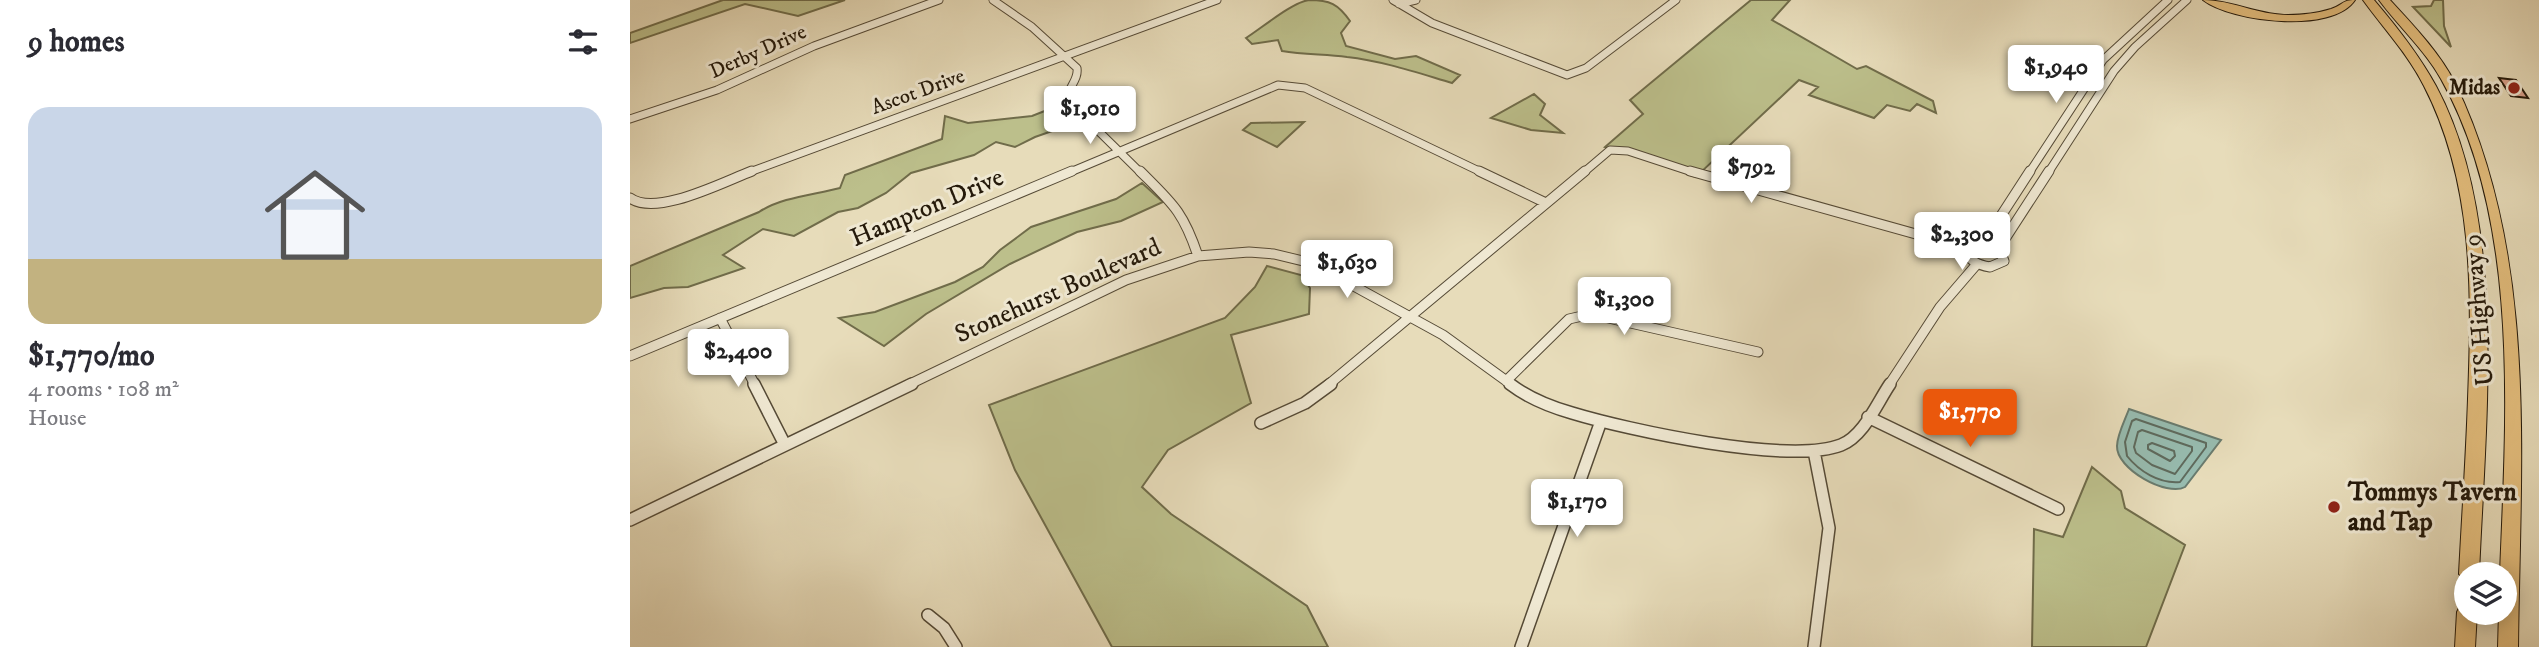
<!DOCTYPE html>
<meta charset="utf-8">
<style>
:root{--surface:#fff;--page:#f7f7f7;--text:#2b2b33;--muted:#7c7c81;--line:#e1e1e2;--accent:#ea580c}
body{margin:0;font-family:"IM FELL DW Pica",serif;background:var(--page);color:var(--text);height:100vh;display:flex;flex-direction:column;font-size:26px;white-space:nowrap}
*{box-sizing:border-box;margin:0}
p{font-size:23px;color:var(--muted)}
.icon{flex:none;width:38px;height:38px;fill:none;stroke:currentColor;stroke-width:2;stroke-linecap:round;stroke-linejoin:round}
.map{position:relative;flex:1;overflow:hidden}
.drawer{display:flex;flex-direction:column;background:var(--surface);width:630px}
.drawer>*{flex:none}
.buttons{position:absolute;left:1824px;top:562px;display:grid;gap:14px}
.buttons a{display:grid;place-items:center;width:63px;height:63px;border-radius:50%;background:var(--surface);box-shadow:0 4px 18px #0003;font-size:35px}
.price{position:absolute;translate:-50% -60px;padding:0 16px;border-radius:7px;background:#fff;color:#222;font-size:23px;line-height:46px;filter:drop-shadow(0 2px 4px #0008)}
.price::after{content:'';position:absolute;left:50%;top:42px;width:21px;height:16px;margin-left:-10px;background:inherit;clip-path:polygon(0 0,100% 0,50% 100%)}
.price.on{background:var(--accent);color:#fff}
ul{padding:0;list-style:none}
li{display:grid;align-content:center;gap:14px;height:371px;padding:0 28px}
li+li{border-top:2px solid var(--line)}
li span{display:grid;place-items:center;height:217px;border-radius:21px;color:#555}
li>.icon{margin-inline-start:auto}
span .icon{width:126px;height:126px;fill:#fffc;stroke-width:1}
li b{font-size:30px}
h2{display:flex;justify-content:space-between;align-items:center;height:84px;padding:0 28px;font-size:30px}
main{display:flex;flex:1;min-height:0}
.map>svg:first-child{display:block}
.green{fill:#bcbf8b;stroke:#706c4a;stroke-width:2}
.water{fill:#97bcb0;stroke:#697b6e;stroke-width:2}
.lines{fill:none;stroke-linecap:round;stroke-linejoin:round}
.shore{stroke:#5e6a5d;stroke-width:2}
.building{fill:#d9a18c;stroke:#24190a;stroke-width:2}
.minor-far2-casing{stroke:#554a36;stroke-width:9}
.minor-far1-casing{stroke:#554a36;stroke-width:11}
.minor-casing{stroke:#554a36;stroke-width:14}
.trunk-casing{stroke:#24190a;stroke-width:2}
.minor-far2{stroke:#efe8d2;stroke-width:7}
.minor-far1{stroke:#efe8d2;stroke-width:9}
.minor{stroke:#efe8d2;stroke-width:11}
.trunk{fill:#e4be7d;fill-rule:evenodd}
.poi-dot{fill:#8f2418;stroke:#efe8d2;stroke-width:2.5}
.labels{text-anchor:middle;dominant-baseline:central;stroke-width:6;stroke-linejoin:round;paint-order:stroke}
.far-street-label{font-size:21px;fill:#24190a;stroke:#efe8d2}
.far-poi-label{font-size:21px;font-weight:bold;fill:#24190a;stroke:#efe8d2;text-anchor:end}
.street-label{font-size:26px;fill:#24190a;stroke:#efe8d2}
.poi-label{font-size:26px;font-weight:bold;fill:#24190a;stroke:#efe8d2;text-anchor:start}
</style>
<main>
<section class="drawer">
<h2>9 homes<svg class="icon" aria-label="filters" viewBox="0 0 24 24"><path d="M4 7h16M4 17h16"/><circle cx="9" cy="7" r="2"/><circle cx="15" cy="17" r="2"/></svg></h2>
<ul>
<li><span style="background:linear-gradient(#c9d6e8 70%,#c2b280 0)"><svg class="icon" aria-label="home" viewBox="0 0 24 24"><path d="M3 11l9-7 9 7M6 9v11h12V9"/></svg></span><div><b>$1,770/mo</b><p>4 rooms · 108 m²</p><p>House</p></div></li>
</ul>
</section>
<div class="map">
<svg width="1909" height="647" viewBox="0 0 1909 647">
<rect width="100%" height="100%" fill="#e7dcba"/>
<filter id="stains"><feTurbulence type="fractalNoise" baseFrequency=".00286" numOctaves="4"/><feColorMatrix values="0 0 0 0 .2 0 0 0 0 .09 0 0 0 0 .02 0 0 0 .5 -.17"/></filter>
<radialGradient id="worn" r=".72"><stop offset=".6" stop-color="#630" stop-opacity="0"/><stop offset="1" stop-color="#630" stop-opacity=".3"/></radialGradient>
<path class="green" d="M93,0H215L168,16L115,4L0,43V33Z
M679,0C700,0 708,4 720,21L711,33L716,46L765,59L786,56L830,75L822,83C788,73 753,61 717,57C695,54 674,55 652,51L648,40L622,44L616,38C633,27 663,2 679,0Z
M1121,0H1160L1142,20L1227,69L1236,66L1303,101L1306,113L1287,104L1280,111L1257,105L1244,118L1179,95L1188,87L1169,80L1068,175L975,147L1013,114L1000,100Z
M1804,0H1813L1814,26L1821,47L1783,7L1801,6Z
M904,94L915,104L910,115L933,133L901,130L861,118Z
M430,105L451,121L405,137L385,147L366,142L344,155L281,173L256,193L228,208L208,212L164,236L133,229L93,255L114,268L58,287L34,288L0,298V266L129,212C152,197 183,195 210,188L215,175L312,139L315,116L338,123L402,116Z
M674,122L647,147L613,130L621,123Z
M512,183L533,202L491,221L447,232L380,264L296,314L254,346L209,318L245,312L325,282L353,267L370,250L401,227L486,199Z
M637,266L671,275L680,288L679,314L601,335L621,403L538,450L512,487L541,514L677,606L698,647H482L385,470L359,405L595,318L625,287Z
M1462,467L1491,491L1495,508L1555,545L1516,647H1402L1404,529L1433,537Z"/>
<path class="water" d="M1499,409L1591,440L1555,487C1537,497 1486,469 1487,446C1487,435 1495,420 1499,409Z"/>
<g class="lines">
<path class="shore" d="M1506,419L1576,443V447L1550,482C1529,484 1509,471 1497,456L1495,442L1502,421Z
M1512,430L1562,447V451L1545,474L1522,465L1506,453L1504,447L1508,432Z
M1522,443L1544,451L1545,456L1540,461L1518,449V445Z"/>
</g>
<path class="building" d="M1869,78L1886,80L1898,98L1881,96Z"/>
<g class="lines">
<defs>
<path id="minor-far2" d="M363,0L402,27L447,68C449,81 436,88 438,101L511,173
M763,0L802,23L937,75L956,68L1046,0
M769,4L786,0
M0,119L87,90L184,46L309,0
M117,173L587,0
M438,173L648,85L675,88L853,173
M953,173L980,150L998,151L1065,173
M1399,173L1473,60L1538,0
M1418,173L1484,71L1505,47L1557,0"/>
<path id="minor-far1" d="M510,171C542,203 553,211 568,256
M849,171L916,203
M1060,171L1336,248
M0,198C26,217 93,182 122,171
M1348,242L1369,248L1374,261L1360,267C1348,265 1338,261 1336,248Z
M1354,242L1400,171
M1369,248L1419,171
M90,318L125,385
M0,356L442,171
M876,381L939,319L961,314L1128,352
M278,385L496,280L568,256L619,252L644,254L673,261L702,274L813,335L882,385
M698,385L955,171
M1259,385L1310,307L1347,264"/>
<path id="minor" d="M124,384L155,445
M880,384C897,397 921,407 942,413C998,430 1159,465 1211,445C1234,436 1247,403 1260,384
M1238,417L1428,509
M631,423L675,403L701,384
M1184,451L1199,528L1184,647
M0,520L282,384
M298,615L314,628L326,647
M891,647L971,421"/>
<path id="trunk" d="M1573,0C1602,0 1628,15 1658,15C1672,15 1688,13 1701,9C1713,5 1712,0 1725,0C1703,34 1601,22 1573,0Z
M1733,0H1744C1767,27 1789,55 1806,86C1879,222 1855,424 1849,574H1836V581L1829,574C1832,516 1836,457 1838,399C1842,293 1844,183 1794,86C1778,54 1754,29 1733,0Z
M1749,0H1760C1784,26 1809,52 1825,83C1909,257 1890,459 1888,647H1868L1869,612H1874V574H1870C1876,417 1891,221 1811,79C1794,49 1769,27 1749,0Z
M1836,603V612H1847L1845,647H1825L1827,612L1830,606Z"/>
</defs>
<use href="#minor-far2" class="minor-far2-casing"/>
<use href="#minor-far1" class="minor-far1-casing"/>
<use href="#minor" class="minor-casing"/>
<use href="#trunk" class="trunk-casing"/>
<use href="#minor-far2" class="minor-far2"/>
<use href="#minor-far1" class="minor-far1"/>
<use href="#minor" class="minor"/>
<use href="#trunk" class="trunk"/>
</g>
<g class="poi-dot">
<circle cx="1884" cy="88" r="7"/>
<circle cx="1704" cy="507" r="7"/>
</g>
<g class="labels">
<g class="far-street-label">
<text transform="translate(128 52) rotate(-24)">Derby Drive</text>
<text transform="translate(288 92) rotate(-20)">Ascot Drive</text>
</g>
<g class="far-poi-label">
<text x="1870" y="88">Midas</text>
</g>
<g class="street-label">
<text transform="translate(297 208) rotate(-23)">Hampton Drive</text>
<text transform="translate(428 291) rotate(-24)">Stonehurst Boulevard</text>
<text transform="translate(1849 310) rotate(-95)">US Highway 9</text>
</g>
<g class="poi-label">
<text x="1718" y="492">Tommys Tavern<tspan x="1718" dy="30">and Tap</tspan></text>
</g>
</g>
<rect width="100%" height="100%" filter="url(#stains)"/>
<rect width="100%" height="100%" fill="url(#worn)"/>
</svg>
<div class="buttons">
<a><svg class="icon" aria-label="layers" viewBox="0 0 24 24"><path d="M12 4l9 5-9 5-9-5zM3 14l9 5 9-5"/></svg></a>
</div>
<b class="price" style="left:1426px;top:105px">$1,940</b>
<b class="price" style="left:460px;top:146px">$1,010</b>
<b class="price" style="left:1121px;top:205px">$792</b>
<b class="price" style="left:1332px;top:272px">$2,300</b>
<b class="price" style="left:717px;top:300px">$1,630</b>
<b class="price" style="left:994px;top:337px">$1,300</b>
<b class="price" style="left:108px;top:389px">$2,400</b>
<b class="price on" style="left:1340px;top:449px">$1,770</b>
<b class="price" style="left:947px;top:539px">$1,170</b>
</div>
</main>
